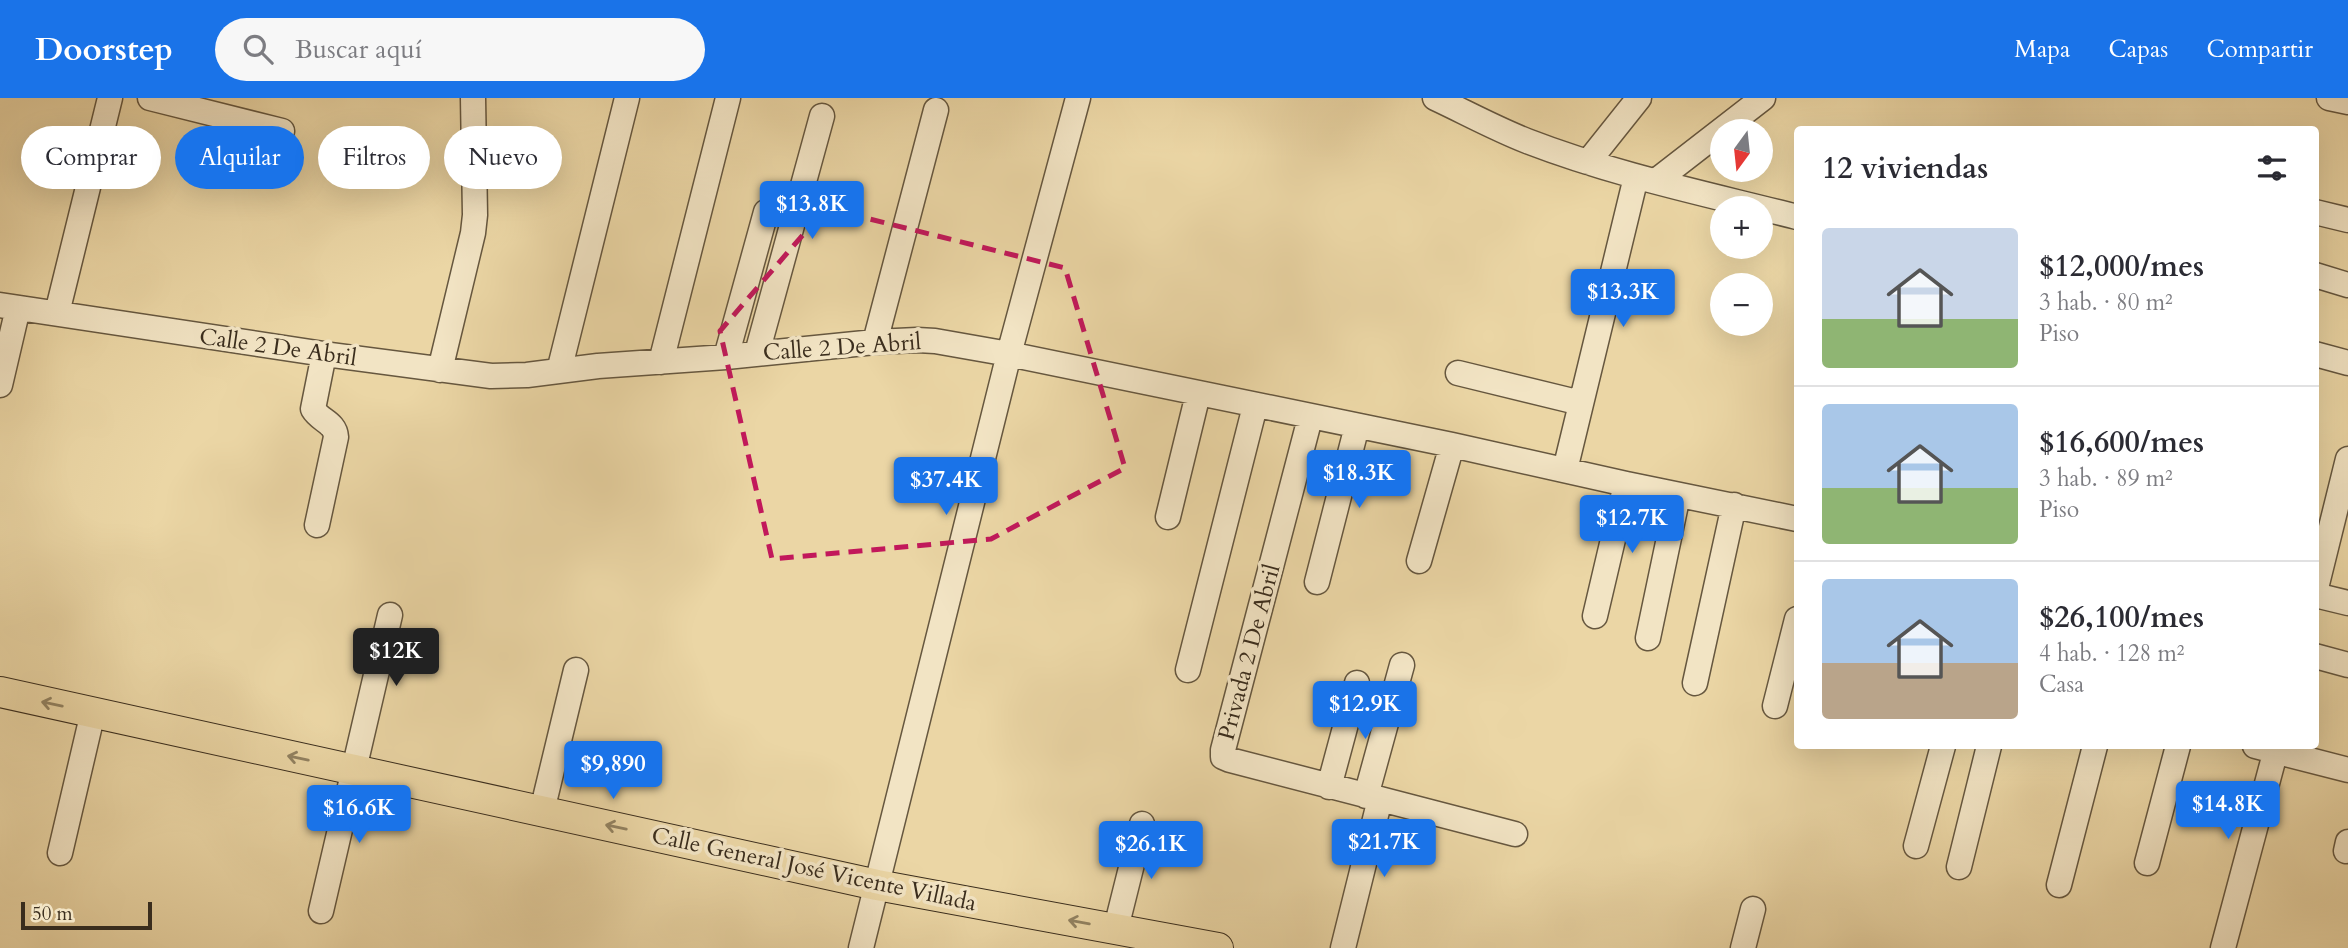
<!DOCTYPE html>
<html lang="es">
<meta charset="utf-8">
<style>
:root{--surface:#fff;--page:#f7f7f7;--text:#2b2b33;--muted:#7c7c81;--line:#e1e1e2;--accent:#1a73e8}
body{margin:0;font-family:Cardo,serif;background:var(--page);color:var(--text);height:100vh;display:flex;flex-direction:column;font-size:26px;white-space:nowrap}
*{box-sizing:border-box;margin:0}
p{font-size:23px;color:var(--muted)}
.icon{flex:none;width:38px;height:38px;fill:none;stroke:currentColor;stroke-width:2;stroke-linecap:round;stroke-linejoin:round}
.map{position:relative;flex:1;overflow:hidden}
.side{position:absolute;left:1794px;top:28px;width:525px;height:623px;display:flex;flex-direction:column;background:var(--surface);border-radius:7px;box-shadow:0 7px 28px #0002}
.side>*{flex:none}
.guide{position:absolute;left:21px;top:28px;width:665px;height:63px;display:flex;gap:14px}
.needle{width:46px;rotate:195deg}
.controls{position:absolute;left:1710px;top:21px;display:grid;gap:14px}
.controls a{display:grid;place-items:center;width:63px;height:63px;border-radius:50%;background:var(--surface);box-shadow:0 7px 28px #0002;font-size:35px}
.scale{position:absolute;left:21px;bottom:18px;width:131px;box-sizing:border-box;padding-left:7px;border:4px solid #3a2d1d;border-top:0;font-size:19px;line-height:24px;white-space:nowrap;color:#3a2d1d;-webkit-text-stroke:5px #f2e4c4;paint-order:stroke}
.price{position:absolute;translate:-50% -60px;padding:0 16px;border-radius:7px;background:var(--accent);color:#fff;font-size:23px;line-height:46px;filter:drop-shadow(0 2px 4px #0008)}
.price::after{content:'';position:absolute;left:50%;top:42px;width:21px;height:16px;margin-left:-10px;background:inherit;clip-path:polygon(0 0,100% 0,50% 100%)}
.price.active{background:#222;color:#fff}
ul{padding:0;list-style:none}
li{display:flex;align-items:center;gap:21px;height:175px;padding:0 28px}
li+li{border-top:2px solid var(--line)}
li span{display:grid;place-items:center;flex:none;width:196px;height:140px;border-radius:7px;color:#555}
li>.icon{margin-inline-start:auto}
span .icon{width:84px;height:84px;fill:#fffc;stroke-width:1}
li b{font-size:30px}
h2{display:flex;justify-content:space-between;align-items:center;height:84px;padding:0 28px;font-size:30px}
.tag{padding:0 24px;border-radius:32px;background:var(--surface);box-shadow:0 7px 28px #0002;font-size:24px;line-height:63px}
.tag.active{background:var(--accent);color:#fff}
header{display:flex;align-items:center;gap:42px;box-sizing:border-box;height:98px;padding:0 35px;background:var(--accent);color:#fff}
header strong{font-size:33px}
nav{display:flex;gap:38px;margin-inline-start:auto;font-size:24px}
.search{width:490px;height:63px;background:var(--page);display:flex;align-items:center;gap:18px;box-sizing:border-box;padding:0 24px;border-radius:38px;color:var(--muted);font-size:26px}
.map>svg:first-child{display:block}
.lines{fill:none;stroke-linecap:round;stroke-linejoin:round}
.minor-casing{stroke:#66573f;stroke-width:27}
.major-casing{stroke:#3a2d1d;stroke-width:32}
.minor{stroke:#f2e4c4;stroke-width:24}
.major{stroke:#ebd6a5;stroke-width:30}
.oneway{stroke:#928261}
.marked{fill:none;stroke:#c2185b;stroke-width:5;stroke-dasharray:14 9;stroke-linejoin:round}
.labels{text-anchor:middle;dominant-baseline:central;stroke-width:7;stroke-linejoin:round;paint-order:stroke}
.street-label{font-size:23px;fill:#3a2d1d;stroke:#f2e4c4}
</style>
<header>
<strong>Doorstep</strong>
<div class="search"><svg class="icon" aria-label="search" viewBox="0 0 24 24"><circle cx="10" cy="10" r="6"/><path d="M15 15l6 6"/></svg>Buscar aquí</div>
<nav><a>Mapa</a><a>Capas</a><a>Compartir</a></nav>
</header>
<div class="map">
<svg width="2348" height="850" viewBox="0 0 2348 850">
<rect width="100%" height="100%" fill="#ebd6a5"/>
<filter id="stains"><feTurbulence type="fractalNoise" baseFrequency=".00286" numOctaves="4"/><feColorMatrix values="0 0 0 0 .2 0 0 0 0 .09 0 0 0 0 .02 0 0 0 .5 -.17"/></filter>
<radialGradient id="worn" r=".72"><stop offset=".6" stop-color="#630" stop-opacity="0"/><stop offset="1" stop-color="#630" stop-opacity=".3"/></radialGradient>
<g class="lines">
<defs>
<path id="minor" d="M150,0L282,33
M1435,0C1465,14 1496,31 1527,43C1615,77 1707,96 1797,119
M2329,0L2348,4
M1588,64L1639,0
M1656,83L1763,0
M2315,114L2348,122
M2315,177L2348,187
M0,207L324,256L491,278L527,277L598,268L726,259L875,244L917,242L935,243L1009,256L1452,347L1626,386L1797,421
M57,215L110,0
M875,244L936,12
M757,255L822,18
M2315,256L2348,265
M726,259L766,114
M661,264L728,0
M440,272L473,135L475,117L473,0
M559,273L627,0
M1458,275L1581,305
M0,287L18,210
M1310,320L1223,652V659L1230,662L1515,736
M1565,372L1636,79
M1168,419L1198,296
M317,427L336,339C335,324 320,323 313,311L324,256
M1419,463L1452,347
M1317,484L1357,328
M2315,494L2348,361
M2315,497L2348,505
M1595,518L1626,386
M1648,540L1678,397
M2315,558L2348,567
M1188,572L1255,308
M1695,585L1734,407
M1775,608L1797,521
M2255,648L2348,672
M1329,689L1357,585
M1366,698L1402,567
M542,713L576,572
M1916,748L1943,648
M2346,753L2348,744
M60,755L93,614
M2147,765L2178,648
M1959,769L1989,648
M2059,787L2095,648
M321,813L390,517
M1116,830L1142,726
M861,850L1009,256L1078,0
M1343,850L1380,701
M1743,850L1753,811
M2223,850L2277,648"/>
<path id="major" d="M0,594L877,787L1218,850"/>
</defs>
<use href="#minor" class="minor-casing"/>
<use href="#major" class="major-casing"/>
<use href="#minor" class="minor"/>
<use href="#major" class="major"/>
</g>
<defs><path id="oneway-shaft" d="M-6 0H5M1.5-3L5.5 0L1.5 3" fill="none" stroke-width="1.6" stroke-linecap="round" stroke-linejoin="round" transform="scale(1.75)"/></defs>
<g class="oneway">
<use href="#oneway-shaft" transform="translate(52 606) rotate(-168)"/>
<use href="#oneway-shaft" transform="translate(298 660) rotate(-168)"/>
<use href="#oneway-shaft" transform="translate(616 729) rotate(-168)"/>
<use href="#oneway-shaft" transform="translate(1079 824) rotate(-170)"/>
</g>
<path class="marked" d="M826,110L1065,170L1125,370L991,441L772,461L720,233Z"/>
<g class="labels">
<g class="street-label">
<text transform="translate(278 249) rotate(8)">Calle 2 De Abril</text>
<text transform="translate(842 249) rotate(-4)">Calle 2 De Abril</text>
<text transform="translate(1249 554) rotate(-75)">Privada 2 De Abril</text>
<text transform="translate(814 771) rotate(12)">Calle General José Vicente Villada</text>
</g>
</g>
<rect width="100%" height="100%" filter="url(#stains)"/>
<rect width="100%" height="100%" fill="url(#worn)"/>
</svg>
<div class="controls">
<a><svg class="needle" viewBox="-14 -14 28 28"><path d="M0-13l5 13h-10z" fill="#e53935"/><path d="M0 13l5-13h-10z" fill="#7c7c81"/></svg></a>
<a>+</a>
<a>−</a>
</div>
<div class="scale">50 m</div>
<b class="price" style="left:812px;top:143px">$13.8K</b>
<b class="price" style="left:1623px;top:231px">$13.3K</b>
<b class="price" style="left:1359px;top:412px">$18.3K</b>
<b class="price" style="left:946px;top:419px">$37.4K</b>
<b class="price" style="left:1632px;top:457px">$12.7K</b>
<b class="price active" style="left:396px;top:590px">$12K</b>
<b class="price" style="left:1365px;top:643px">$12.9K</b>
<b class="price" style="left:613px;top:703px">$9,890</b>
<b class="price" style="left:2228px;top:743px">$14.8K</b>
<b class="price" style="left:359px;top:747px">$16.6K</b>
<b class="price" style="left:1384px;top:781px">$21.7K</b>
<b class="price" style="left:1151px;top:783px">$26.1K</b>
<div class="guide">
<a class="tag">Comprar</a>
<a class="tag active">Alquilar</a>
<a class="tag">Filtros</a>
<a class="tag">Nuevo</a>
</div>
<section class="side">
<h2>12 viviendas<svg class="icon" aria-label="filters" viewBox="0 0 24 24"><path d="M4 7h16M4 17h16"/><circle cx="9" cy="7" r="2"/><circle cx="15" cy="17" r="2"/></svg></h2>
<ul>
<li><span style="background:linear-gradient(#c9d6e8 65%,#8fb573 0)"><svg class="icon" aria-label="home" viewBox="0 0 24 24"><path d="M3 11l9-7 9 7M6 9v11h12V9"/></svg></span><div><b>$12,000/mes</b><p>3 hab. · 80 m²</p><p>Piso</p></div></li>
<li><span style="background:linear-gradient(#a9c7e8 60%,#8fb573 0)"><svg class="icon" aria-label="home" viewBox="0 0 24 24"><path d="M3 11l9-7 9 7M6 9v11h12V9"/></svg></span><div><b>$16,600/mes</b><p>3 hab. · 89 m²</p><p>Piso</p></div></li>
<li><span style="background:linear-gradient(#a9c7e8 60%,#b9a48a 0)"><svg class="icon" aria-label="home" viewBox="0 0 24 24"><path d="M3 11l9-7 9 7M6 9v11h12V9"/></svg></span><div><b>$26,100/mes</b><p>4 hab. · 128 m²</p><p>Casa</p></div></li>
</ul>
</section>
</div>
